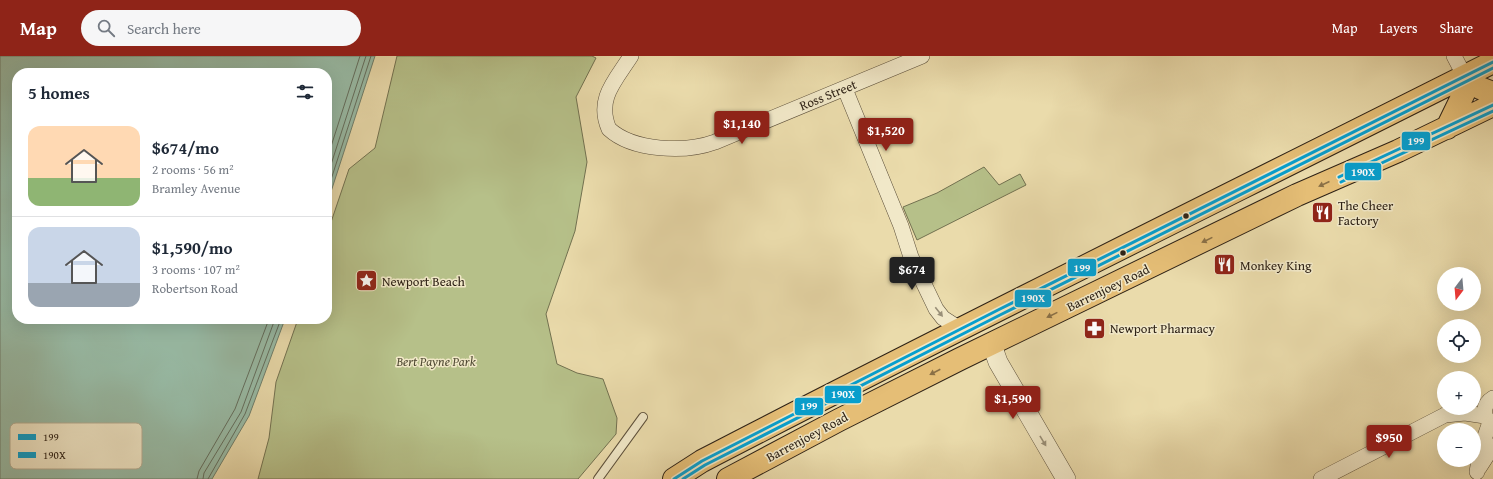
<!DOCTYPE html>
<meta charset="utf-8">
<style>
:root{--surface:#fff;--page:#f6f6f7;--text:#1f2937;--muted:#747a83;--line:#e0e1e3;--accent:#8f2418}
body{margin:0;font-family:"Gentium Book Plus",serif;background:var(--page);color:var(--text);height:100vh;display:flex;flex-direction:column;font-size:15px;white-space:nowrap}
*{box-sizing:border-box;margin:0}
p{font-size:13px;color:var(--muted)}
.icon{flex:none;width:22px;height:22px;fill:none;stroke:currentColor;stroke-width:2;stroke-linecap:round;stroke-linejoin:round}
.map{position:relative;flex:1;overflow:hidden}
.side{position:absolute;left:12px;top:12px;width:320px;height:256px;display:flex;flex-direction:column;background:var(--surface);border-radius:16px;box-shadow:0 4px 16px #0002}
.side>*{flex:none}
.needle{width:26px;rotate:196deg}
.controls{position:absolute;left:1437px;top:211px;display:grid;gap:8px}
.controls a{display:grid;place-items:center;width:44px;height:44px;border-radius:50%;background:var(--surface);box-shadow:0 4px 16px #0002;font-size:20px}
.price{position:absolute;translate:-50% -34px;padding:0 9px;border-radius:4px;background:var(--accent);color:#fff;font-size:13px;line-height:26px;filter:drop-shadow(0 1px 2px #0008)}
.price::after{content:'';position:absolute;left:50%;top:24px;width:12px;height:9px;margin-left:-6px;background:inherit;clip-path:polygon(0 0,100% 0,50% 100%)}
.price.on{background:#222;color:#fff}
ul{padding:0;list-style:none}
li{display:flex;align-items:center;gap:12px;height:100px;padding:0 16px}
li+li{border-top:1px solid var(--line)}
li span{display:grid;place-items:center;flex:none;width:112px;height:80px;border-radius:12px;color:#555}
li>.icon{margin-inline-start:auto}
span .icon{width:48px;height:48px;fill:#fffc;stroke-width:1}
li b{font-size:17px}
h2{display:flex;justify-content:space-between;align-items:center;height:48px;padding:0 16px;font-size:17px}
header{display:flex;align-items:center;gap:24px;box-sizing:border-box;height:56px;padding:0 20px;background:var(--accent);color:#fff}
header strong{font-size:19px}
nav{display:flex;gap:22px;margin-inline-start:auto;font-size:14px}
.search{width:280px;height:36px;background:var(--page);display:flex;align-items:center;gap:10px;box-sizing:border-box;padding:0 14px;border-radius:22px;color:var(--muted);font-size:15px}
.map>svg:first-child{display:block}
.green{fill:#b6c089;stroke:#727150}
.water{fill:#98bba6;stroke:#6e7e6c}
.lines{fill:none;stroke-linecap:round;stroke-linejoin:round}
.shore{stroke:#636e5e;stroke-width:1}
.service-casing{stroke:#5d503b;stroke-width:10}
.minor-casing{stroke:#5d503b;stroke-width:16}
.tertiary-casing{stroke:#5d503b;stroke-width:20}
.primary-casing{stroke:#2e2216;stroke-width:24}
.service{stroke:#f1e8c8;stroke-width:8}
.minor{stroke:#f1e8c8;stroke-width:15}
.tertiary{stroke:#f1e8c8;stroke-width:19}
.primary{stroke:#e5be76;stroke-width:22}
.bus-1-casing{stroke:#f1e8c8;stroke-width:6}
.bus-2-casing{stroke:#f1e8c8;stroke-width:6}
.bus-1{stroke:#079fce;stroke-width:3}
.bus-2{stroke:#079fce;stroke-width:3}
.oneway{fill:#8a7046}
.oneway2{fill:#998f78}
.bus-dot{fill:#2e2216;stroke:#f1e8c8;stroke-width:1.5}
.labels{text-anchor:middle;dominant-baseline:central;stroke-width:3;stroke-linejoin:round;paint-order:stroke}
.street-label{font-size:13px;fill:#2e2216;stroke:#f1e8c8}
.poi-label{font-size:13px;fill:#2e2216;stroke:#f1e8c8;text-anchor:start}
.park-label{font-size:13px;font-style:italic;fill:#504a33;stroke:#f1e8c8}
.key{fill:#f1e8c8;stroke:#b6ad93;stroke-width:1}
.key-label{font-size:11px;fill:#2e2216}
.line-badge{stroke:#f1e8c8;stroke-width:1.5}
.badge-label{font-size:11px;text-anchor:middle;font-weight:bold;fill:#fff}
</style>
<header>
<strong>Map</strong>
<div class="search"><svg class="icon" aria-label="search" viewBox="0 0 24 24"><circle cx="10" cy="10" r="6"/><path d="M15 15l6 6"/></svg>Search here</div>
<nav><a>Map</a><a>Layers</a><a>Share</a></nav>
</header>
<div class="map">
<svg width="1493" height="423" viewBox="0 0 1493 423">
<rect width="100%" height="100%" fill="#eadbab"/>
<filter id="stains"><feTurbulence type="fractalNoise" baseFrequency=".005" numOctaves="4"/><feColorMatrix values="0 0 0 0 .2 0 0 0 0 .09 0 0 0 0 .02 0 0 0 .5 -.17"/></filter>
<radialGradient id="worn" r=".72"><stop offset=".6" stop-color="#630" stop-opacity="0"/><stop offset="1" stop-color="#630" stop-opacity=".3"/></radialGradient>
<path class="green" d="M397,0H592L596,2L576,41L587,106L575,175L546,258L557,308L577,317L603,323L617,362L616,378L578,423H258L269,382L276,326L298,263H327V178L349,113L375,92Z
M984,111L999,129L1020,118L1026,129L917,184L903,151L937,137Z"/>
<path class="water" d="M0,0H375L327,148V17H17V263H285L249,360L212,423H0Z"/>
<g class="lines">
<path class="shore" d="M327,103L360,0
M327,121L366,0
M327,136L371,0
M197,423L199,415L235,353L269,263
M203,423L204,417L241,356L275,263
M208,423L245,358L281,263"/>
<defs>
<path id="service" d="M598,423L643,361"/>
<path id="minor" d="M631,0C615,25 596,43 609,73C633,95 685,97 715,86L922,0
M1454,0L1465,21
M845,33L901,170L911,201L936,253L943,262L960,273
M1445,359L1465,357L1485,360
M1492,367C1481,361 1483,348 1493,342
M1479,412L1493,390
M1477,416L1481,392L1490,366
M1321,423L1445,359L1454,352"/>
<path id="tertiary" d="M992,289L998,306L1066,423"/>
<path id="primary" d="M1465,21L1480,32L1493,37
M1447,72L1464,37L1465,21
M674,423L702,405C964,269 1229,139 1493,6
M728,423L839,364L960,303L1297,139L1398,95L1493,49"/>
</defs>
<use href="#service" class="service-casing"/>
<use href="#minor" class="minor-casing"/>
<use href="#tertiary" class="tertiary-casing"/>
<use href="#primary" class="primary-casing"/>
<use href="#service" class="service"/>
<use href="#minor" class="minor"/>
<use href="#tertiary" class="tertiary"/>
<use href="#primary" class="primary"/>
<defs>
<path id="bus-1" d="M1339,121L1493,49
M674,423L702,405L998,254L1493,6"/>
<path id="bus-2" d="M1341,126L1493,55
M683,423L705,409L1000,259L1493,12"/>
</defs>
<use href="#bus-1" class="bus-1-casing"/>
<use href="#bus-2" class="bus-2-casing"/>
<use href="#bus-1" class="bus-1"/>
<use href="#bus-2" class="bus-2"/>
</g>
<defs><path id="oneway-solid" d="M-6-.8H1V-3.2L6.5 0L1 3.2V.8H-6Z"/></defs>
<g class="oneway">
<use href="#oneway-solid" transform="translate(1324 128) rotate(156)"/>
<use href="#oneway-solid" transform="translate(1207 184) rotate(154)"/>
<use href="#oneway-solid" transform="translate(1052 259) rotate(154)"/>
<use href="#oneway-solid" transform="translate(935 316) rotate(153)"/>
</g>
<g class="oneway2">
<use href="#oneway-solid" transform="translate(939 256) rotate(52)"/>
<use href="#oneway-solid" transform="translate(1043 385) rotate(59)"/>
</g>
<defs>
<symbol id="restaurant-square" viewBox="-11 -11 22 22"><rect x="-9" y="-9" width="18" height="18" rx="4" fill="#8f2418" stroke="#f1e8c8"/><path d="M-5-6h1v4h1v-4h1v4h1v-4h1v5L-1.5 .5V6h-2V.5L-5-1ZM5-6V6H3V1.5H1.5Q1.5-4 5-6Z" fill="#fff"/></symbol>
<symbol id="sight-square" viewBox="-11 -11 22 22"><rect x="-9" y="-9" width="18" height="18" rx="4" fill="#8f2418" stroke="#f1e8c8"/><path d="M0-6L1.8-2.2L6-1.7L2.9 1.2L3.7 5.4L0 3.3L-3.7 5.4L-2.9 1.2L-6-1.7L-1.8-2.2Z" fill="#fff"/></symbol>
<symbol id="pharmacy-square" viewBox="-11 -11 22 22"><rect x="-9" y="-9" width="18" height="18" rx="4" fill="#8f2418" stroke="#f1e8c8"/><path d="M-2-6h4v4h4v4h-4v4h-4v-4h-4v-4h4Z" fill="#fff"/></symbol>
</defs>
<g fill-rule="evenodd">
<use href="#restaurant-square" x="1310" y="144" width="25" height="25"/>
<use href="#restaurant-square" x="1212" y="196" width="25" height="25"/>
<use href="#sight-square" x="354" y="212" width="25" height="25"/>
<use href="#pharmacy-square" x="1082" y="260" width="25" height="25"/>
</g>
<g class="bus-dot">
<circle cx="1186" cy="160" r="3.5"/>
<circle cx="1123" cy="197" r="3.5"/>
</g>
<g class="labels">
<g class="street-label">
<text transform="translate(828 39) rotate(-22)">Ross Street</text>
<text transform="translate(1108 232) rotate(-26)">Barrenjoey Road</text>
<text transform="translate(807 381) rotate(-28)">Barrenjoey Road</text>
</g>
<g class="poi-label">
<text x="1338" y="149">The Cheer<tspan x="1338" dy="15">Factory</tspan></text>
<text x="1240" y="209">Monkey King</text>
<text x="382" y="225">Newport Beach</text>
<text x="1110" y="272">Newport Pharmacy</text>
</g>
<g class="park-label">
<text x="436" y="305">Bert Payne Park</text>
</g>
</g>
<rect x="10" y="367" width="132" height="46" rx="6" class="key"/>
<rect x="18" y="378" width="18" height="6" fill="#079fce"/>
<rect x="18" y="396" width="18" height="6" fill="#079fce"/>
<g class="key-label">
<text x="43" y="385">199</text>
<text x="43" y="403">190X</text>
</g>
<g class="line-badge">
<rect x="1401" y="75" width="30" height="20" rx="4" fill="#079fce"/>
<rect x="1344" y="106" width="38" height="19" rx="4" fill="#079fce"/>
<rect x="1067" y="202" width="30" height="19" rx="4" fill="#079fce"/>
<rect x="1014" y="233" width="38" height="19" rx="4" fill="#079fce"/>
<rect x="824" y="329" width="38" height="19" rx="4" fill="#079fce"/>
<rect x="794" y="341" width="30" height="19" rx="4" fill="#079fce"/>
</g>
<g class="badge-label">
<text x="1416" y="89">199</text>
<text x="1363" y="120">190X</text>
<text x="1082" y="216">199</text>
<text x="1033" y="246">190X</text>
<text x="843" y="342">190X</text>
<text x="809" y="354">199</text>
</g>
<rect width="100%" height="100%" filter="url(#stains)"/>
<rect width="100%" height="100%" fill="url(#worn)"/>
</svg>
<div class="controls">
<a><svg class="needle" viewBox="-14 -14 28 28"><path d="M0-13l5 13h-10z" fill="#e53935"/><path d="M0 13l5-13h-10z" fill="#747a83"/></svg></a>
<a><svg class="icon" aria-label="locate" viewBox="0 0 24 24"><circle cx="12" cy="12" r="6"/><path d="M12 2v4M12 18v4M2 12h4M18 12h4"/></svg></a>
<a>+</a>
<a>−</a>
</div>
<b class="price" style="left:742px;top:89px">$1,140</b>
<b class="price" style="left:886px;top:96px">$1,520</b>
<b class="price on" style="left:912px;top:235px">$674</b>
<b class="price" style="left:1013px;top:364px">$1,590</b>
<b class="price" style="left:1389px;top:403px">$950</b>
<section class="side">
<h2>5 homes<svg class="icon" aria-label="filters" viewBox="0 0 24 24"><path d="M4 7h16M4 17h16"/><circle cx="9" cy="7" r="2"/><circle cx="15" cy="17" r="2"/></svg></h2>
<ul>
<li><span style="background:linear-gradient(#ffd9b3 65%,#8fb573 0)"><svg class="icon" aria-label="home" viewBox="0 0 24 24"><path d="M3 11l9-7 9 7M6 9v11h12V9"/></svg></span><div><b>$674/mo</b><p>2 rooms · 56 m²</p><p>Bramley Avenue</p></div></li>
<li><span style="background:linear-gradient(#c9d6e8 70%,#9aa5b1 0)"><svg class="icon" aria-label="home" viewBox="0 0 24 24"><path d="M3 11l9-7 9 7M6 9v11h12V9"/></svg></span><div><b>$1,590/mo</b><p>3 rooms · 107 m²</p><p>Robertson Road</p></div></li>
</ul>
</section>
</div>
